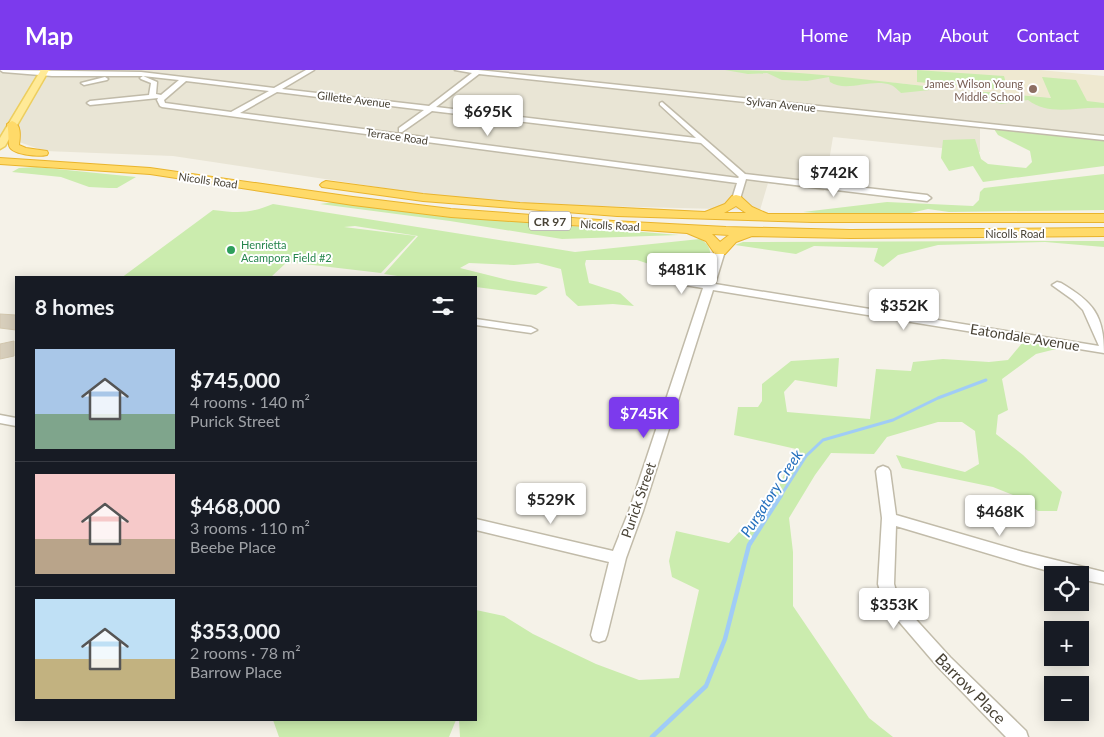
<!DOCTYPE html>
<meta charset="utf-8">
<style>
:root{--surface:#171b24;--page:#242831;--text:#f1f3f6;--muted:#9ea1a6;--line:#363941;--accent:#7c3aed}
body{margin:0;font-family:Lato,sans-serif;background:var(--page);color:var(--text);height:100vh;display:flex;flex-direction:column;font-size:19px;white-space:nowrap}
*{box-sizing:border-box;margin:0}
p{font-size:16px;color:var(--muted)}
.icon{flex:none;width:28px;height:28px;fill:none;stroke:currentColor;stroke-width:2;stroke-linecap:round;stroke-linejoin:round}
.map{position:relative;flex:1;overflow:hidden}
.sheet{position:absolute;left:15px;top:206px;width:462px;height:445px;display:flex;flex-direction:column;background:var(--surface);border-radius:0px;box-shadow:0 2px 12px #0003}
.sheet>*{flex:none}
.fabs{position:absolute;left:1044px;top:496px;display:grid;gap:10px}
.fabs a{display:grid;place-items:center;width:45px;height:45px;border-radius:0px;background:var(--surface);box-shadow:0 2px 12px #0003;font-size:25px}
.price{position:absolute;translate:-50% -42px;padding:0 11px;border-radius:5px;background:#fff;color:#222;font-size:16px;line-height:32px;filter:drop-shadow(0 1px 2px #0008)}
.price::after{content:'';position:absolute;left:50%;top:30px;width:15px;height:11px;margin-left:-8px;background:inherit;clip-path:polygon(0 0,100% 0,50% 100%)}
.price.on{background:var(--accent);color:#fff}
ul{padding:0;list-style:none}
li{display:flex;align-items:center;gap:15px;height:125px;padding:0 20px}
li+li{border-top:1px solid var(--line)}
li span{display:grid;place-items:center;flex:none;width:140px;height:100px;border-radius:0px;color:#555}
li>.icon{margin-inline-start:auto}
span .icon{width:60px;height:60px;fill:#fffc;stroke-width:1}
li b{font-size:21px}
h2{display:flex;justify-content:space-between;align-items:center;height:60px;padding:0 20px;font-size:21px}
header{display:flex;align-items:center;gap:30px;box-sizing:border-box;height:70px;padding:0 25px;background:var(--accent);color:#fff}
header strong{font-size:24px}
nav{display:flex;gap:28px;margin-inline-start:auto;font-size:18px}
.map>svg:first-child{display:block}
.residential{fill:#e9e5d5}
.education{fill:#efe9d1}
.green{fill:#cbecae}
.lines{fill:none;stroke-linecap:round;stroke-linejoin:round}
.stream-far1{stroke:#a0ccf6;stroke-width:3}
.stream{stroke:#a0ccf6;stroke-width:4.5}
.building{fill:#d8cfbc;stroke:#d3c8af}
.minor-casing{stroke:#c1bba9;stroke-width:3}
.major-casing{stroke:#edce5e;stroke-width:3}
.highway-casing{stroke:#e9b42d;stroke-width:2}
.minor{fill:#fff;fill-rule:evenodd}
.major{fill:#ffea97;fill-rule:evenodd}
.highway{fill:#ffda69;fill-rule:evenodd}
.education-dot{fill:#8d6e63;stroke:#fff;stroke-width:2}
.leisure-dot{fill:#2e9e5b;stroke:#fff;stroke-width:2}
.labels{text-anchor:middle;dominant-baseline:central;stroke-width:4;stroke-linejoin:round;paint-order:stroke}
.far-education-label{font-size:11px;fill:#785e54;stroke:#fff;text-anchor:end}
.far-street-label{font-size:11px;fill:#494336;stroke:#fff}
.far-leisure-label{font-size:11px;fill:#27864d;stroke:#fff;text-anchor:start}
.shield{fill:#fff;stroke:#807b72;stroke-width:1}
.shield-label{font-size:12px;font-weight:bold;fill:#494336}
.street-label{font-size:14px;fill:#494336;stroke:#fff}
.water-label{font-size:15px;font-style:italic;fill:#2671be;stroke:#fff}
.near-street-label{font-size:16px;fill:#494336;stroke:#fff}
</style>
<header>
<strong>Map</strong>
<nav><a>Home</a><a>Map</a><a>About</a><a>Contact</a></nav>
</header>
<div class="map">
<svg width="1104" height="667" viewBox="0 0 1104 667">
<rect width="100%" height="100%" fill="#f5f2e8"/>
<path class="residential" d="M0,0H760L1104,33V68L980,55V82L833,67L824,121L768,113L760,140L555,135L443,127L173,86L45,81L19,72L0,75Z"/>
<path class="education" d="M760,0H1040L1104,6V33Z"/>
<path class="green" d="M725,0C791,0 858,9 924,16L930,20L901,23C898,20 894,16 891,15C871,8 847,23 830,12L829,7L807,11L782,10L767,3L748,4Z
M917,0L1004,6L1008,20L917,12Z
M1042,7L1076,10L1087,31L1104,33V38C1078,36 1050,47 1028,30L1001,34L980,27V22H987L1051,28Z
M994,59L1104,69V96L983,112L973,96L949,101L941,88L943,70L975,69L981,89L988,94L1026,98L1032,92L1030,81L998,65Z
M37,97L136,107L117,118H109L89,117L61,107L12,102L19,98Z
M1104,104V140L949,142L928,139L902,145L868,147L803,142L887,132L973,136L979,130L980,122L984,118Z
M334,132L452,146L679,165L562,169L450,151L320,134Z
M273,134L575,182L700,169C718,178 708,196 703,211L670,205L655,196L637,190H586L585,194L589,213L620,223L634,236L613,234L578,236L566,225L561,199L538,193L514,195L469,193L460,198L508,210L548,217L536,225L476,217V208H411L384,204L418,166L355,156L344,157L416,166L381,203L287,192L271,207L121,208L213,140C238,143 249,144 273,134Z
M1027,171H1104V177L1045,172L938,175L898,185L883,197L874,191L878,178L814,176L796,184L735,175L743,172Z
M1023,272L1064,277L1036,284L1002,309L1008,340L998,345L996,364L1023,385L1062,422L1057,441H1038L1018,427L993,417L902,398L896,385L965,402L979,394L975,361L962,352H938L887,367L874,384L831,383L815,405L789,448L793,482V536L869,648L893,667H460L459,650H476V540L504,546L533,564L596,594L639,610L679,608L699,520L672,507L669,491L676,461L729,473L776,422L796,379L734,365L738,337H758L762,331V314L791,291L839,288L837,317L795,310L784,322L787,342L870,349L876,299L911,301L913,292L943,289L989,292L1008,290Z
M273,650H456L449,667H279Z"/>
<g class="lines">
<path class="stream-far1" d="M780,427L806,386L823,370L893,350L938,328L986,310"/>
<path class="stream" d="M652,667L706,616L725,569L749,475L781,425"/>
</g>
<path class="building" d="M0,244L16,245V260L0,258Z
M14,271V286L0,289V274Z"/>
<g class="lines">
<defs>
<path id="minor" d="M0,0L141,2L274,18L306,0H314L282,19L429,36L472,3L455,0H478L1104,66V70L479,4L436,37L696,68L660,35V33L662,32L745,104L927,125L931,128L927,131L746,109L740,129L736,132L732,129L737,113L162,37L160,36L157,30L158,28L90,35L87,33L90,31L149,25L151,13L141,9L140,8L143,6H52L3,2ZM143,6L179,10L161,25L156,24L157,12ZM186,11L269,21L231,42L165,33L164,30ZM277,22L424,40L399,58V62H402L432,41L701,73L739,107L738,108L240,43Z
M105,7L108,9L107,10L84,15L81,13Z
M720,178L725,181L715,214L1099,276L1083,240L1073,230L1052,215L1057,212L1061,213C1093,232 1104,245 1104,283L713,220L643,441L626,488L607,565L605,570L599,572L593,570L591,565L609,492L476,460V449L613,481L629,441L703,218L660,211L655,208L660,205L705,212L715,181Z
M476,249L531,257L537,260L531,263L476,255Z
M0,345L16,348V356L0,353Z
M883,396L888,398L890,401L896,445L1023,482L1104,502V514L1080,509V505H1063L1023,494L896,456L894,514L899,531L950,587L1026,661L1028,667H1006L938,597L884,534L878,514L882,448L876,401L878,398Z"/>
<path id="major" d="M41,0H49L5,76L0,79V68Z"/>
<path id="highway" d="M12,51C22,54 20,67 19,75L26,78L47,81L48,83L47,85C39,87 10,85 9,75C8,67 9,62 7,54Z
M0,88L150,98L353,127L451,139L613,151L726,157L850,160L1104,158V166L850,168L752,166L736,172L725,184H715L706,171L687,163L451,147L353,135L150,104L0,94ZM712,164L729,165L720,172Z
M326,111L423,124L520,133L705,142L725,134L732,126L736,125L740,126L752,137L768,144H1104V152H812L617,146L423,131L322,117L320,115L322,113ZM736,136L746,143H724Z"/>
</defs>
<use href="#minor" class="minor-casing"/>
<use href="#major" class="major-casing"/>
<use href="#highway" class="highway-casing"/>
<use href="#minor" class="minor"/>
<use href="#major" class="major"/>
<use href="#highway" class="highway"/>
</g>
<circle class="education-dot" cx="1033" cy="19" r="5"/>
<circle class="leisure-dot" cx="231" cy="180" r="5"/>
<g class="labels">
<g class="far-education-label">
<text x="1023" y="13">James Wilson Young<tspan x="1023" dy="13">Middle School</tspan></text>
</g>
<g class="far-street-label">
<text transform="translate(354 29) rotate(7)">Gillette Avenue</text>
<text transform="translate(781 34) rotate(6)">Sylvan Avenue</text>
<text transform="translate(397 66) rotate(8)">Terrace Road</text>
<text transform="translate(208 110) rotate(8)">Nicolls Road</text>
<text transform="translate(610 155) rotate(3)">Nicolls Road</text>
<text x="1015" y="163">Nicolls Road</text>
</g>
<g class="far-leisure-label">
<text x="241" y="174">Henrietta<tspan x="241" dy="13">Acampora Field #2</tspan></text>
</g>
<rect class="shield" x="529" y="141.5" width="42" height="19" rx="4"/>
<g class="shield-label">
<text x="550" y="151">CR 97</text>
</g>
<g class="street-label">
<text transform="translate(1025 267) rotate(9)">Eatondale Avenue</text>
<text transform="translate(638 430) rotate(-71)">Purick Street</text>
</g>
<g class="water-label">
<text transform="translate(771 423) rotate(-57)">Purgatory Creek</text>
</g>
<g class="near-street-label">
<text transform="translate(971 618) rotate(45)">Barrow Place</text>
</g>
</g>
</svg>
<div class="fabs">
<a><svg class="icon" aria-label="locate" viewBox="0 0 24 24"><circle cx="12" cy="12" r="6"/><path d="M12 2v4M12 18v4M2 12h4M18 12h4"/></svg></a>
<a>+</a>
<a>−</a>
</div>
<b class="price" style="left:488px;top:67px">$695K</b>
<b class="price" style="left:834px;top:128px">$742K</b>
<b class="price" style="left:682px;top:225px">$481K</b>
<b class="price" style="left:904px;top:261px">$352K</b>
<b class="price on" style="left:644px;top:369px">$745K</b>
<b class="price" style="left:551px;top:455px">$529K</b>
<b class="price" style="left:1000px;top:467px">$468K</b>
<b class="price" style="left:894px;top:560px">$353K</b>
<section class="sheet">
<h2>8 homes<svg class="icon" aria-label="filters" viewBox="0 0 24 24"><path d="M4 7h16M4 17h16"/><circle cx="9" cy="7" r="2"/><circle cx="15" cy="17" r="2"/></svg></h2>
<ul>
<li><span style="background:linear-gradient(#a9c7e8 65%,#7fa58c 0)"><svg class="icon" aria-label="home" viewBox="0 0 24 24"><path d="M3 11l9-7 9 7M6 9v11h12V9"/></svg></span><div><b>$745,000</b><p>4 rooms · 140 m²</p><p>Purick Street</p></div></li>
<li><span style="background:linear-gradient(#f6c9c9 65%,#b9a48a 0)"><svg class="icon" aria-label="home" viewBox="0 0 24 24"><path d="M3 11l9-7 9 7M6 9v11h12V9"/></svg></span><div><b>$468,000</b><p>3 rooms · 110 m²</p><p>Beebe Place</p></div></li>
<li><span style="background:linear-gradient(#bfe0f5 60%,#c2b280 0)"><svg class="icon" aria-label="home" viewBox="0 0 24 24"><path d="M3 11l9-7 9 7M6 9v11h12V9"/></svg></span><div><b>$353,000</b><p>2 rooms · 78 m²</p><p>Barrow Place</p></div></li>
</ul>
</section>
</div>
